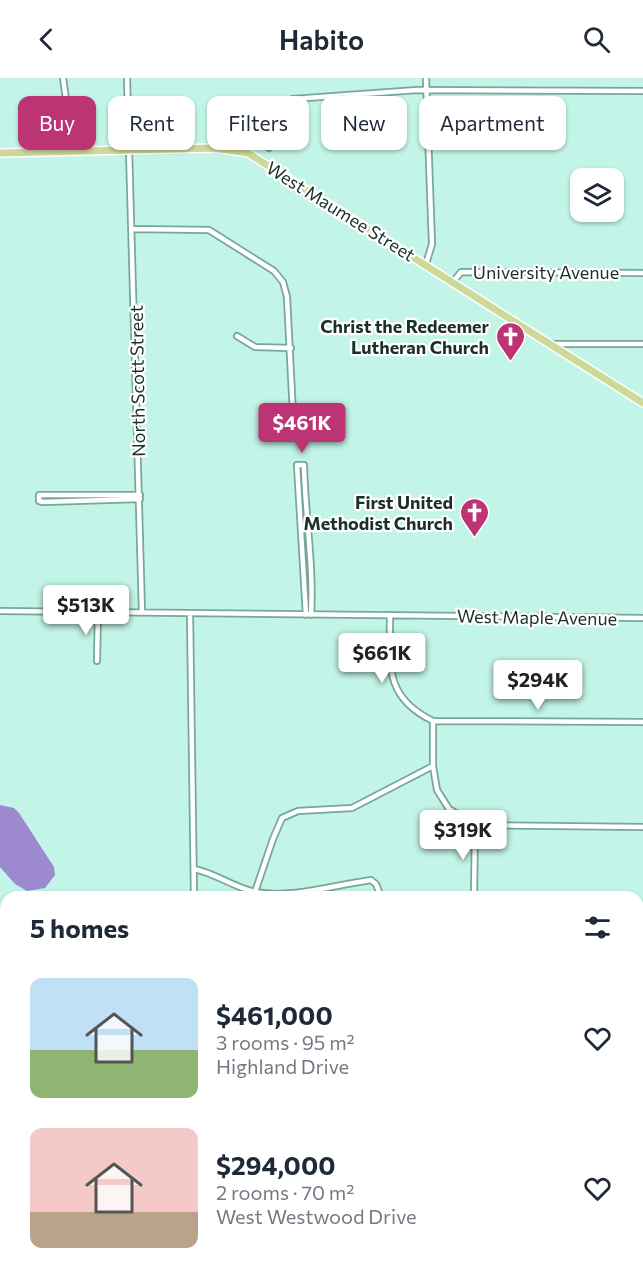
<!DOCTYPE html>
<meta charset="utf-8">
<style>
:root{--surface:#fff;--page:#f2f2f3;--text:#1f2937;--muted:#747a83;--accent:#bc3473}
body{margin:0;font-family:Commissioner,sans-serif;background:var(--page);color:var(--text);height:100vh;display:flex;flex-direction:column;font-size:22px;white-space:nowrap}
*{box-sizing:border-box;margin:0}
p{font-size:20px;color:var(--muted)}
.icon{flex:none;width:33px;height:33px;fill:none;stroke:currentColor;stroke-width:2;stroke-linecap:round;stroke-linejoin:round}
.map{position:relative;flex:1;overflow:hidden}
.details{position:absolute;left:0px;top:813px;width:644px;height:386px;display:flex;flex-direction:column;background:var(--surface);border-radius:18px 18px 0 0;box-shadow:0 2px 4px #0004}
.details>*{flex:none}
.top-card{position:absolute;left:18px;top:18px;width:608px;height:54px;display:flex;gap:12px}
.tools{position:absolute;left:570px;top:90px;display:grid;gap:12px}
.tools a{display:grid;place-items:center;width:54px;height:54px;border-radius:12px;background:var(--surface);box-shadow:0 2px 4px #0004;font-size:30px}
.price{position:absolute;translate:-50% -51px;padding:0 14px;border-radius:6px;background:#fff;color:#222;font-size:20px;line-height:39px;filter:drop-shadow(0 2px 3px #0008)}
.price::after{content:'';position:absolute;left:50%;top:36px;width:18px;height:14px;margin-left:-9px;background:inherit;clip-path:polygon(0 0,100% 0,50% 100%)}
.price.selected{background:var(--accent);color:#fff}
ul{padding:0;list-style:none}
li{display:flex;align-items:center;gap:18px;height:150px;padding:0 30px}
li span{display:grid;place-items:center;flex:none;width:168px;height:120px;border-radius:12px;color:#555}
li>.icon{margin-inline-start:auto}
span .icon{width:72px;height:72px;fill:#fffc;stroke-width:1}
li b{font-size:26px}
h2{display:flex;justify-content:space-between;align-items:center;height:72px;padding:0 30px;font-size:26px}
.tag{padding:0 21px;border-radius:12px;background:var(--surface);box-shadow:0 2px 4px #0004;font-size:21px;line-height:54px}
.tag.selected{background:var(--accent);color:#fff}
header{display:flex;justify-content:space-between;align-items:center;height:78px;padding:0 30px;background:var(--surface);font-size:27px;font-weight:600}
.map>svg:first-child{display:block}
.water{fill:#9c89ce}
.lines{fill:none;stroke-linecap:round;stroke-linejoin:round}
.street-casing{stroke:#77a79b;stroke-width:8}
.secondary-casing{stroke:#77a79b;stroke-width:9}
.primary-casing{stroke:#fff;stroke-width:10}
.street{stroke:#fff;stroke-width:4.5}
.secondary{stroke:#fff;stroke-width:6}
.primary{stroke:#ced898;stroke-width:7}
.labels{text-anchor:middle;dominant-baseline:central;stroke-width:4.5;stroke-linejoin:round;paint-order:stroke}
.street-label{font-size:18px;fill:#1c302b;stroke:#fff}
.poi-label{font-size:18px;font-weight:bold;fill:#1c302b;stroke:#fff;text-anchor:end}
</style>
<header><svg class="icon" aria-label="back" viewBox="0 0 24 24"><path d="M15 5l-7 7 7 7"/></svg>Habito<svg class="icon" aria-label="search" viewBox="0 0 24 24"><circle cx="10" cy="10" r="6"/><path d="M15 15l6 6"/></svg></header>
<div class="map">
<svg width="643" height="1198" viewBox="0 0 643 1198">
<rect width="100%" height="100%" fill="#c2f5e7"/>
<path class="water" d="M0,727L14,730L19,735L54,789L55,797L45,810L27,813L15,806L0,789Z"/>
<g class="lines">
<defs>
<path id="street" d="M63,0L66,21L79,37L82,73
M127,0L142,535
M426,0L432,166L426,186
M269,70C285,56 267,27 293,21L417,12L643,13
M133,151L209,152L274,193L283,204L287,219L294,356
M453,204L461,194L643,195
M237,258L255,269L291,270
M550,266H643
M140,417H39V423L43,424L140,421
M0,533L643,540
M190,536L194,819
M306,537L297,387H304C305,437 314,487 311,537
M390,537C390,585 383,619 433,643L643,644
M97,583L98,534
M433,643V688L437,712L449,731L475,747L643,749
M194,791C215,795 233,809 255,814C292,821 334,807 371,802L376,806L381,819
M255,814L273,761L282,740L298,733L352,730L433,688
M474,819L475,747
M638,846H643
M640,940L643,950
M0,1011H6
M638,1173L641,1180V1198"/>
<path id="secondary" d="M0,1132H6
M638,1142H643"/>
<path id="primary" d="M0,75L215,70L248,75L643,325"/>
</defs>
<use href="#street" class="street-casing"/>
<use href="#secondary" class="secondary-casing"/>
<use href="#primary" class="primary-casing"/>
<use href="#street" class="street"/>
<use href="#secondary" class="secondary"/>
<use href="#primary" class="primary"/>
</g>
<defs>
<symbol id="church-pin" viewBox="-11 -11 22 30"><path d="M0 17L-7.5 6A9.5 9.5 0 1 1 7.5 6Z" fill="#bc3473" stroke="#fff"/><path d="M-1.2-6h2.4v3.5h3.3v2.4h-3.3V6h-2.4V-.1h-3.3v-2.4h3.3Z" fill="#fff"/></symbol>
</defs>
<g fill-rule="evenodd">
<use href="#church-pin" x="494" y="242" width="33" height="45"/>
<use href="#church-pin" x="458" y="418" width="33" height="45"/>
</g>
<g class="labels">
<g class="street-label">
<text transform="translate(341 133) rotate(32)">West Maumee Street</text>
<text x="546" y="194">University Avenue</text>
<text transform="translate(137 303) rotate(-91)">North Scott Street</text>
<text transform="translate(537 539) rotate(1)">West Maple Avenue</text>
</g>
<g class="poi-label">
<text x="489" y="248">Christ the Redeemer<tspan x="489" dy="21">Lutheran Church</tspan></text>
<text x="453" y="424">First United<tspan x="453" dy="21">Methodist Church</tspan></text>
</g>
</g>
</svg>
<div class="tools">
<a><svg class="icon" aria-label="layers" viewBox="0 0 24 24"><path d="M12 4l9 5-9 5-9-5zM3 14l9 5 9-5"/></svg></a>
</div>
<b class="price selected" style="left:302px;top:376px">$461K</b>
<b class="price" style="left:86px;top:558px">$513K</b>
<b class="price" style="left:382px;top:606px">$661K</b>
<b class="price" style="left:538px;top:633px">$294K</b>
<b class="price" style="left:463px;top:783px">$319K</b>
<div class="top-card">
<a class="tag selected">Buy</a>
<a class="tag">Rent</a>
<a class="tag">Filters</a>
<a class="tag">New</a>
<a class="tag">Apartment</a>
</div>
<section class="details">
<h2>5 homes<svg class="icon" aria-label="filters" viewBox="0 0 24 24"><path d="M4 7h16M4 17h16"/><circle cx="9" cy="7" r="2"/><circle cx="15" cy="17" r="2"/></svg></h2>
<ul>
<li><span style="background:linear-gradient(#bfe0f5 60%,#8fb573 0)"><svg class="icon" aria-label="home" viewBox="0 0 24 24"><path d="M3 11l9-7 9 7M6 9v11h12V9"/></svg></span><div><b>$461,000</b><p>3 rooms · 95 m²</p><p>Highland Drive</p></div><svg class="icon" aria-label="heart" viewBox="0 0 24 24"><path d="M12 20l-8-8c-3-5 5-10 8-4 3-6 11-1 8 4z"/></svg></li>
<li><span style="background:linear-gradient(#f6c9c9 70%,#b9a48a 0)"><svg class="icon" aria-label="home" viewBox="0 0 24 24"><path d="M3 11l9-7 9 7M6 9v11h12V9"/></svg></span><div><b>$294,000</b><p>2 rooms · 70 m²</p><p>West Westwood Drive</p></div><svg class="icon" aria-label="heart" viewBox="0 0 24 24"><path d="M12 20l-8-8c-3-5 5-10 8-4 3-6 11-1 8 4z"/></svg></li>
</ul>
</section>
</div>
